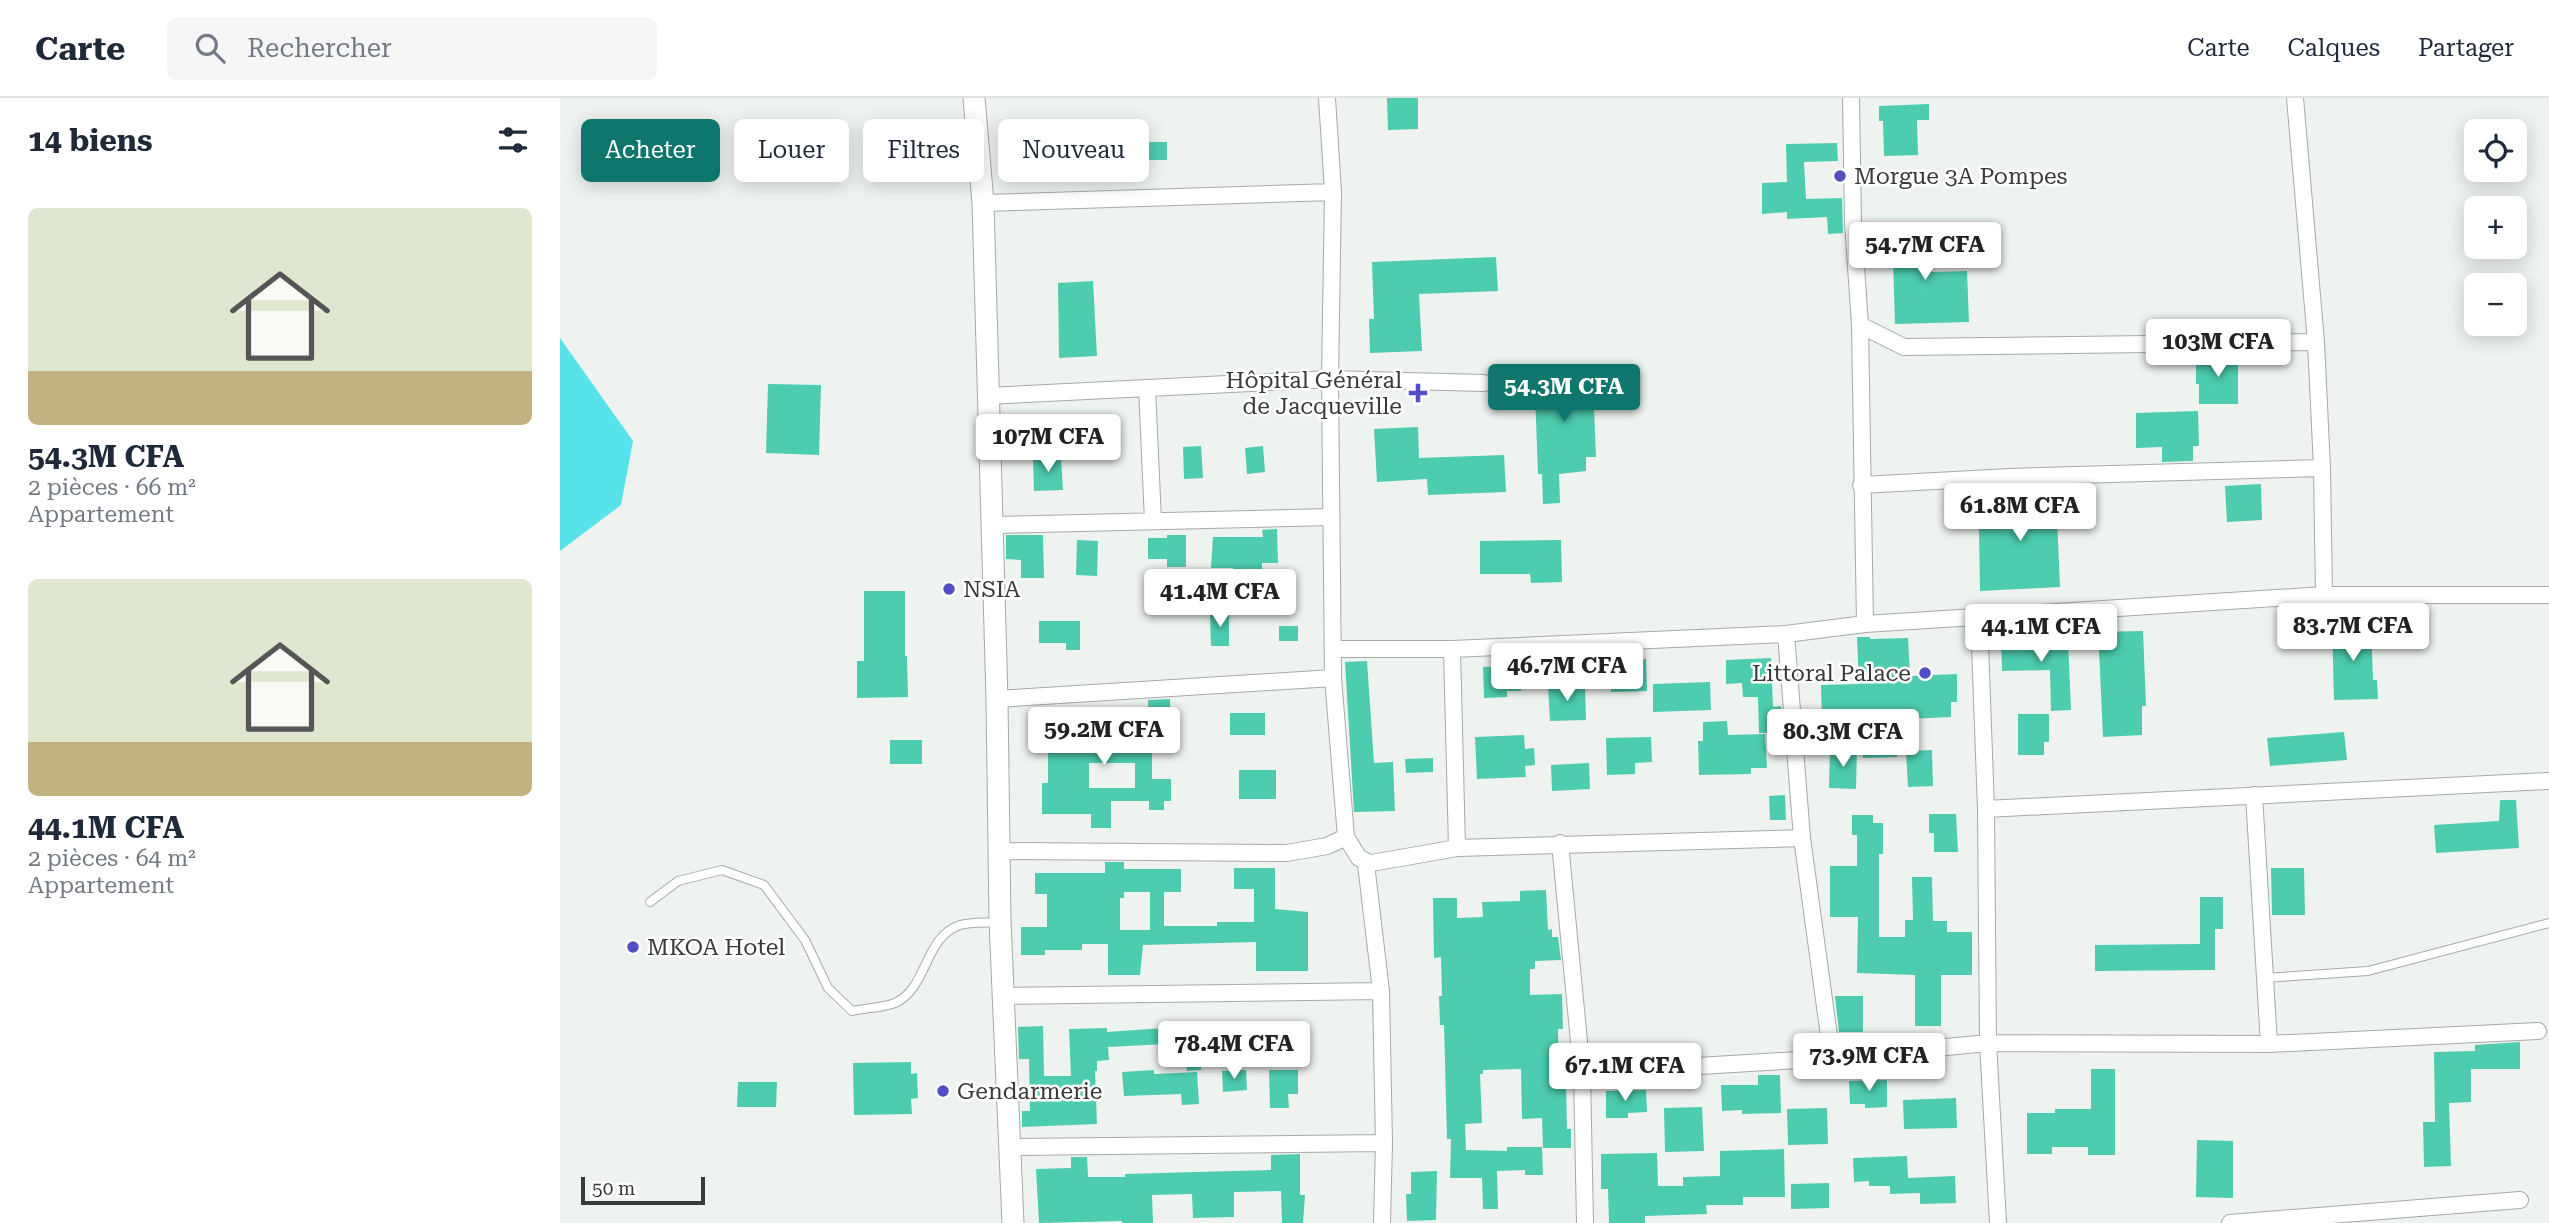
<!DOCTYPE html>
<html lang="fr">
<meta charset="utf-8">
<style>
:root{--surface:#fff;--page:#f6f6f7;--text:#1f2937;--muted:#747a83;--line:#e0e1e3;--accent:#0f766e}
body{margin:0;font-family:"Roboto Serif",serif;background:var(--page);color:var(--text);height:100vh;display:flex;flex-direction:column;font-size:26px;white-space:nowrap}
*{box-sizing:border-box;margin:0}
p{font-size:23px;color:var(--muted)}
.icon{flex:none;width:38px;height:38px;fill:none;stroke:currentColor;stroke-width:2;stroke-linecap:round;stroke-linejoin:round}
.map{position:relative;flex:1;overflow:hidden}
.details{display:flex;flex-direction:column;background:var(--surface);width:560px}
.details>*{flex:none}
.hud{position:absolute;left:21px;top:21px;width:665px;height:63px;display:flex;gap:14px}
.controls{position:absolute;left:1904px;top:21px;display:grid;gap:14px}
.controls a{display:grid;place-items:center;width:63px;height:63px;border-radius:10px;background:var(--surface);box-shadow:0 4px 18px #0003;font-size:35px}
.scale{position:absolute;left:21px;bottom:18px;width:124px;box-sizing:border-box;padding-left:7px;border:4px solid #383a38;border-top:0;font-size:19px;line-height:24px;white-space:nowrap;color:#383a38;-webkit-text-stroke:5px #fff;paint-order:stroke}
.price{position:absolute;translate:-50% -60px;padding:0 16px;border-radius:7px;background:#fff;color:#222;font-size:23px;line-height:46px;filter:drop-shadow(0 2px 4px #0008)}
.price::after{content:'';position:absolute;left:50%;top:42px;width:21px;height:16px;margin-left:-10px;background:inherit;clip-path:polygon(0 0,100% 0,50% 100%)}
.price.on{background:var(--accent);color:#fff}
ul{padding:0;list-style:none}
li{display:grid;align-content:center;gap:14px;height:371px;padding:0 28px}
li span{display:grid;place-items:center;height:217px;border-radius:10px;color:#555}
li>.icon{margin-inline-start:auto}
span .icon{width:126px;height:126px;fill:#fffc;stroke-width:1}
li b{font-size:30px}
h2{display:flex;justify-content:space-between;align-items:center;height:84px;padding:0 28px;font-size:30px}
.chip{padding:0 24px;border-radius:10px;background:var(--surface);box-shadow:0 4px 18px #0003;font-size:24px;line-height:63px}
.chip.on{background:var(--accent);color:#fff}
header{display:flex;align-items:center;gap:42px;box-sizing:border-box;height:98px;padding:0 35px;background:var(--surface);border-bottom:2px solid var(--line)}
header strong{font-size:33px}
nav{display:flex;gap:38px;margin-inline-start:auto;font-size:24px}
.search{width:490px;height:63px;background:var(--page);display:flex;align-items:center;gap:18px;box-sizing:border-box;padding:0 24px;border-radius:10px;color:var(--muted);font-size:26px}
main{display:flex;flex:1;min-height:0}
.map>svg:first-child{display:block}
.water{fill:#56e3ec}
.building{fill:#4dccaf;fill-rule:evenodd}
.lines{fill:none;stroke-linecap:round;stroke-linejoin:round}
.lane-casing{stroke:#a6aaa6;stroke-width:10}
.street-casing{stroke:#a6aaa6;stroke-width:18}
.secondary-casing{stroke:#a6aaa6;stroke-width:23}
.lane{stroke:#fff;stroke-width:8}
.street{stroke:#fff;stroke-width:16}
.secondary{stroke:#fff;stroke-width:21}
.poi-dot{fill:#544ec6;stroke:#fff;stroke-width:2.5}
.labels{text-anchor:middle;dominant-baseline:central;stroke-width:5;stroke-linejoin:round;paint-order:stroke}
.poi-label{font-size:23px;fill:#383a38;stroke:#fff;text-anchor:start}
</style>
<header>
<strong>Carte</strong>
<div class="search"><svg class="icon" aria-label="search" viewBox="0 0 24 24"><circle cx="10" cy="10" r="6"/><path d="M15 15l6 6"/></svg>Rechercher</div>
<nav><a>Carte</a><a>Calques</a><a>Partager</a></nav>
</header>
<main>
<section class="details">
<h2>14 biens<svg class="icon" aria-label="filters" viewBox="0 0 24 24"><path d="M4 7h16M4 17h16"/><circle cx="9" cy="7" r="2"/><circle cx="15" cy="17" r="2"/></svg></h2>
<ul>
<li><span style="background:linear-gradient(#dfe7d0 75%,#c2b280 0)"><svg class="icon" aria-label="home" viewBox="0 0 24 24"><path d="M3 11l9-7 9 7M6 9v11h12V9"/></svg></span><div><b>54.3M CFA</b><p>2 pièces · 66 m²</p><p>Appartement</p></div></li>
<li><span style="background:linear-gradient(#dfe7d0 75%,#c2b280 0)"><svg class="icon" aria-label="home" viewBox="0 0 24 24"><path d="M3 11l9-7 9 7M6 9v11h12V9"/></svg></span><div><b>44.1M CFA</b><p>2 pièces · 64 m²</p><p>Appartement</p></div></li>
</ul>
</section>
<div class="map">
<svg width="1989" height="1125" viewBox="0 0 1989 1125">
<rect width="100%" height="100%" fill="#eff3ef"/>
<path class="water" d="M0,240L73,343L61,407L0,453Z"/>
<path class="building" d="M827,0H858V31L828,32Z
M1369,6V22H1357L1358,57L1324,58L1323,23H1319V8Z
M576,44H607V62H577Z
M449,45H483V60H449Z
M1277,45L1278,63L1244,64L1246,101L1282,100L1283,135L1268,136L1267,119L1227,121V114L1202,116V85L1227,84L1226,46Z
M1371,128L1372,174L1407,173L1409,224L1335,226L1332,129Z
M936,159L938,193L859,196L862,253L810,255L809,221H814L812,164Z
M533,183L537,258L499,260L498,185Z
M1636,256H1678V306H1639V286H1636Z
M1019,266H1036V284H1033L1036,359H1026V373L999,376L1000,405L983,406L982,376H978L974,270H1020Z
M208,286L261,287L259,357L206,355Z
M1638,313L1639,348H1633V363L1602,364V349L1576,350V315Z
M858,329L859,360L944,357L946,394L868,397L867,381L817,384L814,331Z
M641,348L643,380L624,381L623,349Z
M703,348L705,374L687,376L685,350Z
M501,359L503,392L474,393L473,360Z
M1701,386L1702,422L1667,424L1665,388Z
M1496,396L1500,489L1420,493L1419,431H1427V397Z
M717,431L718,465H702V499H673V470H651L653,439H703L702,432Z
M446,437H483L484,480H461V462L446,461Z
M607,437H626V469H607V461H588V440H607Z
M517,442L538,443L537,478L516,477Z
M1001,442L1002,484L971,485L970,476H920V443Z
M304,493H345V558H347L348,599L297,600V563H304Z
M650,515H669V548H651Z
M479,523H520V552H506V545H479Z
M1811,527L1813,582H1817L1818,601L1774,602L1772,528Z
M719,528H738V543H719Z
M1583,533L1586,608H1582V637L1543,639L1539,552H1536L1535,534Z
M1297,539H1310V541L1348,540L1350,578L1397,576V604H1391V619L1348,621V624H1335L1337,659L1303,660L1302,623L1262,624L1261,587L1299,586Z
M1483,539V544L1508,543L1511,612L1491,613L1490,572L1442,573L1441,540Z
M1211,560L1213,609L1221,608L1223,634L1199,635L1198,599H1183L1182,585L1166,586V562Z
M1086,561L1087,593L1051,594L1050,562Z
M807,563L814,665L833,664L835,713L794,714L785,564Z
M960,568L961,593H947V599L924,600L923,569Z
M1150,584L1151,612L1093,614V586Z
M1025,588L1026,622L990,623L988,589Z
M610,601V639H592V681H611V703H604V712H589V703H551V730H531V716H482V685H488V647H483V621H523V646H569V617H588V602ZM529,665H575V690H529Z
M670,615H705V637H670Z
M1458,616H1489V644H1484V657H1458Z
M1167,623L1168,637L1205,636L1207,670H1191V676L1139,677L1138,643H1143V624Z
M1784,634L1787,662L1710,668L1707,640Z
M964,637L965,651L974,650L975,667L965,668L966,679L917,681L915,639Z
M1091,639L1092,664L1075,665V676L1047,677L1046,640Z
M330,642H362V666H330Z
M1270,651L1297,652L1296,691L1269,690Z
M1372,652L1373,688L1348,689L1346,653Z
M873,660V674L846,675L845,661Z
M1029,665L1030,691L992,693L991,667Z
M679,672H716V701H679Z
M1225,697L1226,722H1210L1209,698Z
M1940,702H1956L1959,750L1876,755L1874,727L1939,723Z
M1369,716H1396L1398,754H1374V735H1369Z
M1292,717H1313V725H1323V756H1319V839H1345V822H1353L1352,779H1372L1373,823H1387V834H1412V877H1381V928H1355V877L1297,875L1298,819H1270V768H1297V737H1292Z
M545,764H564V771H621V794H604V828H657V824H694V791H674V770H715V811L748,814V873H696V844L583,847L580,877H548V846H522V852H485V857H461V829H487V796H475V775H545ZM564,794H590V832H560V800H564Z
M1711,770H1744L1745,817H1712Z
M986,792L988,832L992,831V839H998L1001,862L975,863V871H970V897L1002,896L1003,931H998L999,989H1006L1007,1031H1011V1050H983L982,1020L962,1021L961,971L923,972V976H920L922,1025L905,1026L906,1052L947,1053V1049H982L983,1077H965V1072L937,1073L938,1111H923L922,1080H890L891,1041H887L884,927H880L879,898H882L881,859L874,860L873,800H897V820L923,819L922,804L960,803V793Z
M1640,799H1663V831H1655V872L1535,873V847L1640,846Z
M1275,898H1303V934H1279Z
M731,923V942L709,943V924Z
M483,928L484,978H511L509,931L547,930V934L633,928V931L683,928L684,945L640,948L641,972L627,973L625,945L548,949L549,962L537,963V973H535L537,1026L462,1029V1013H470L469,961H459L458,929Z
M1960,944V971H1911V1004L1889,1005L1891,1068L1864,1069L1863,1024H1875L1874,954L1915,953V947Z
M351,964V976L357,975L358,1000L351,1001L352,1016L294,1017L293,965Z
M1531,971H1555V1057H1528V1049H1492V1056H1467V1015H1495V1011H1531Z
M594,972V976L637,974L639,1006L622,1007L621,996L564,998L562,974Z
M686,972L687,992L663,994L662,973Z
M709,972H738V996H728L729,1010H710Z
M1198,977H1220L1221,1015L1182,1016V1012L1162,1013L1161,987H1198Z
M1327,982V1009L1305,1010V1006H1290L1289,983Z
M178,984H217L216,1009H177Z
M1086,992L1087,1014L1068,1015V1020H1046V993Z
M1396,1000L1397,1030L1344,1031L1343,1002Z
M1142,1009L1144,1053L1105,1054L1104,1010Z
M1267,1010L1268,1046L1228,1047L1227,1011Z
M1637,1042L1673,1043V1100L1636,1099Z
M1224,1051L1225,1099H1183V1107H1146L1147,1116L1085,1118V1125H1049L1048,1091H1041V1056L1097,1055L1098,1088H1123V1079L1160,1078V1053Z
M740,1056V1097H745L743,1125H722L721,1093L674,1094V1119L633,1120L632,1096L592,1097L593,1125H562V1123L479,1125L476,1071L511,1070V1059H527L528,1079H565V1076L711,1072V1057Z
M1347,1058L1348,1080L1395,1078L1396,1105L1360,1106V1095L1330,1096V1088H1309V1083L1294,1084L1293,1060Z
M877,1073L876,1122L847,1123L846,1096H851V1074Z
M1269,1085V1110L1231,1111V1086Z"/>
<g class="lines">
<defs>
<path id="lane" d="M90,804L118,783L162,772L204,787L245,842L268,890L292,913C305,910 322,910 335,905C368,890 364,839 400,827C411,824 427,825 438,824
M1705,880L1808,873L1989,825"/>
<path id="street" d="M767,0L773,94L770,281L773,580L786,739L799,760L810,765L806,766L821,893L824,1045L822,1125
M1291,0L1293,125L1300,227L1305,526
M1735,0L1756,244L1762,370L1764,497
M423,105L773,94
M1300,227L1344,249L1756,244
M587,290L593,423
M428,298L770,281L924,285
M1301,387L1450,379L1762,370
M432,427L771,419
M1419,519L1426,711L1428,945L1438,1125
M1226,536L1242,740L1272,960
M774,551H892L1226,536L1305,526L1764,497H1989
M892,551L897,750
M437,601L773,580
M1694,697L1709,946
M1426,711L1989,683
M1000,745L1022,975L1025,1125
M440,753L727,755L767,748L786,739
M806,766L897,750L1242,740
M445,898L821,893
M1022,975L1272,960L1428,945L1709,946L1978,933
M449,1049L824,1045
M1670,1125L1960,1102"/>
<path id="secondary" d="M414,0L423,105L437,601L440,823L453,1125"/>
</defs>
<use href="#lane" class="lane-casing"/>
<use href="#street" class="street-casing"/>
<use href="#secondary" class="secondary-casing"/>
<use href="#lane" class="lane"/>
<use href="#street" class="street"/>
<use href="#secondary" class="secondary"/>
</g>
<g class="poi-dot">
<circle cx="1280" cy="78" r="7"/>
<path d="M854.5 284.5h7v7h7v7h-7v7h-7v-7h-7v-7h7z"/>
<circle cx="389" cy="491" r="7"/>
<circle cx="1365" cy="575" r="7"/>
<circle cx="73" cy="849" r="7"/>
<circle cx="383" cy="993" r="7"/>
</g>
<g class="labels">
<g class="poi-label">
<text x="1294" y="78">Morgue 3A Pompes</text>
<text x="842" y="282" text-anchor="end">Hôpital Général<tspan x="842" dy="26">de Jacqueville</tspan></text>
<text x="403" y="491">NSIA</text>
<text x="1351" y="575" text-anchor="end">Littoral Palace</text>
<text x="87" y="849">MKOA Hotel</text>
<text x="397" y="993">Gendarmerie</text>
</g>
</g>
</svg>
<div class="controls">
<a><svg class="icon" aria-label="locate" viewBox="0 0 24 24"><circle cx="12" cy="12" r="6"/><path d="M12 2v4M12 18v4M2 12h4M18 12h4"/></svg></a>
<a>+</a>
<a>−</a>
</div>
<div class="scale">50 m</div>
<b class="price" style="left:1365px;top:184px">54.7M CFA</b>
<b class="price" style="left:1658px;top:281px">103M CFA</b>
<b class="price on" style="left:1004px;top:326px">54.3M CFA</b>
<b class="price" style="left:488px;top:376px">107M CFA</b>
<b class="price" style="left:1460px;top:445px">61.8M CFA</b>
<b class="price" style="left:660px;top:531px">41.4M CFA</b>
<b class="price" style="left:1793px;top:565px">83.7M CFA</b>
<b class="price" style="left:1481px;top:566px">44.1M CFA</b>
<b class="price" style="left:1007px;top:605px">46.7M CFA</b>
<b class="price" style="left:544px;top:669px">59.2M CFA</b>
<b class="price" style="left:1283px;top:671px">80.3M CFA</b>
<b class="price" style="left:674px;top:983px">78.4M CFA</b>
<b class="price" style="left:1309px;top:995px">73.9M CFA</b>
<b class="price" style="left:1065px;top:1005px">67.1M CFA</b>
<div class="hud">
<a class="chip on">Acheter</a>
<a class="chip">Louer</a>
<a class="chip">Filtres</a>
<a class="chip">Nouveau</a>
</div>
</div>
</main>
